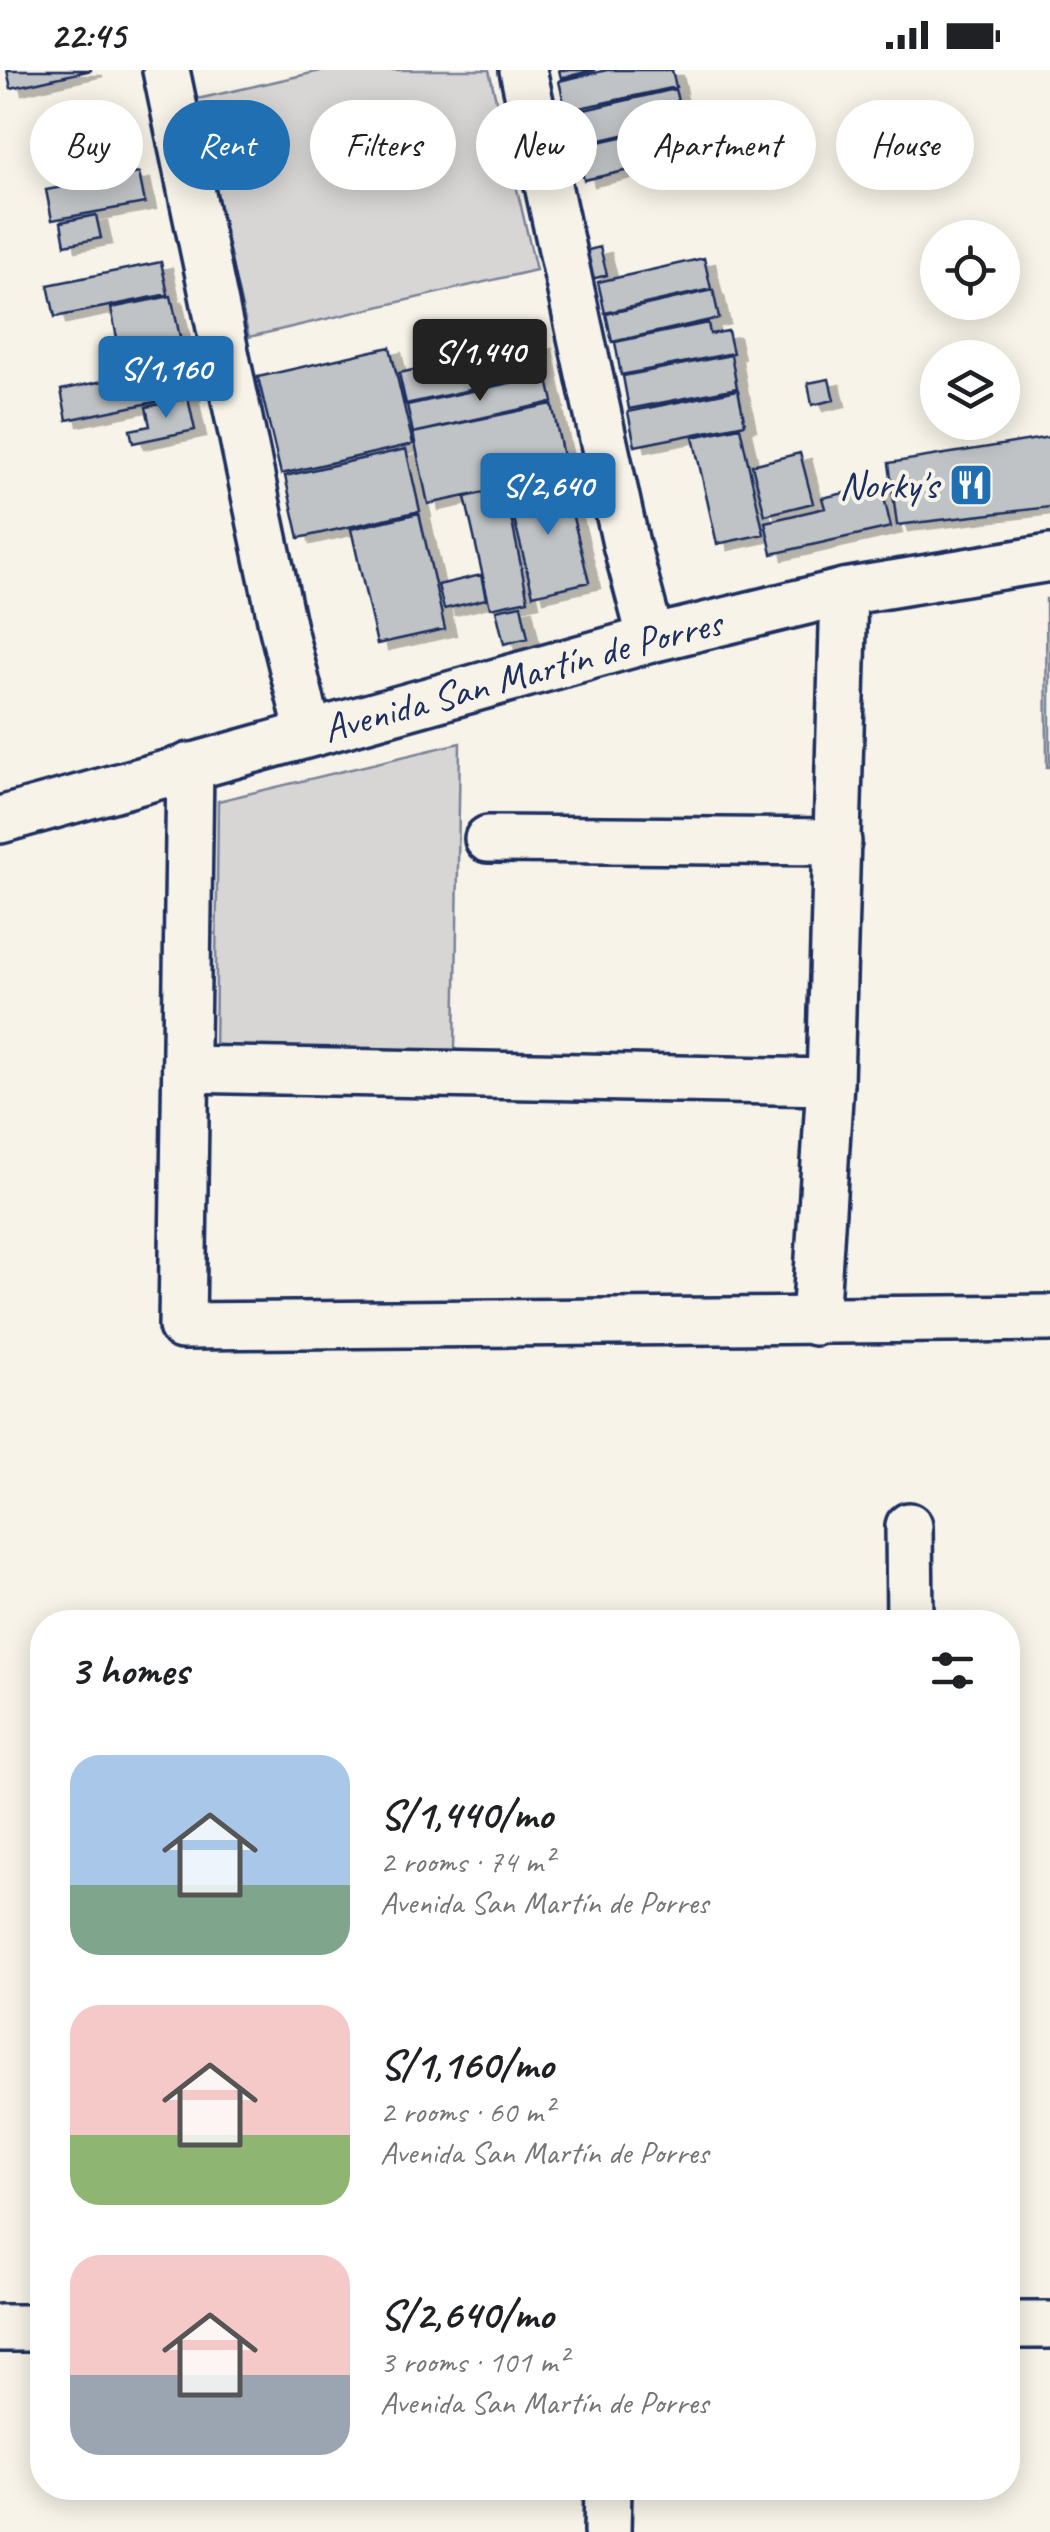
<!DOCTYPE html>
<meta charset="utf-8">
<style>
:root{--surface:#fff;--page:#f6f6f6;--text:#202124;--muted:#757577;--accent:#1f6fb2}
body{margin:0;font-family:Caveat,sans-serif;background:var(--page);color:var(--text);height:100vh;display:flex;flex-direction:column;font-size:38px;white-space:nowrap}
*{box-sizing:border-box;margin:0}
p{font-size:32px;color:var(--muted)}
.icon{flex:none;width:55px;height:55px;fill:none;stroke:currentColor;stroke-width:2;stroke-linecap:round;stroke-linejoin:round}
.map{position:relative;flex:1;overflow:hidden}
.sheet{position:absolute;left:30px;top:1540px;width:990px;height:890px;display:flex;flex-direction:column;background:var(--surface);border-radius:40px;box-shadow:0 5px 25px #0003}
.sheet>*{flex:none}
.hud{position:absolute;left:30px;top:30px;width:990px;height:90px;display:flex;gap:20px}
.fabs{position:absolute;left:920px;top:150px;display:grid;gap:20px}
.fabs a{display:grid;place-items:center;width:100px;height:100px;border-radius:50%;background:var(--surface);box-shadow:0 5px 25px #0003;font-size:50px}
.price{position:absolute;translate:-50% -85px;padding:0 22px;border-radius:10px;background:var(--accent);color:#fff;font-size:32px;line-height:65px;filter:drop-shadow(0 2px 5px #0008)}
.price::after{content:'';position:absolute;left:50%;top:60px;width:30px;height:22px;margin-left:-15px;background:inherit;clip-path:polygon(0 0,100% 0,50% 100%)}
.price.on{background:#222;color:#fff}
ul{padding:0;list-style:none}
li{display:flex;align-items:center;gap:30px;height:250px;padding:0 40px}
li span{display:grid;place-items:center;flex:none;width:280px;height:200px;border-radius:30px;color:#555}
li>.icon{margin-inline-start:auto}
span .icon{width:120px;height:120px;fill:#fffc;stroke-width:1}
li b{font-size:42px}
h2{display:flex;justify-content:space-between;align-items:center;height:120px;padding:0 40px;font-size:42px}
.pill{padding:0 35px;border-radius:45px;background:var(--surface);box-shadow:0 5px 25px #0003;font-size:35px;line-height:90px}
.pill.on{background:var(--accent);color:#fff}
.status{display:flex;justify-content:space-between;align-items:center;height:70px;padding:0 50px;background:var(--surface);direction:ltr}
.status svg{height:28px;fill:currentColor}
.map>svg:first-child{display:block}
.park{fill:#d7d6d4;stroke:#798299;stroke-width:2.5}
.building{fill:#c0c3c5;stroke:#1b2f5e;stroke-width:2.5;filter:url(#shadow)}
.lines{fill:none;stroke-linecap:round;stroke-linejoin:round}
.minor-casing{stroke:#1b2f5e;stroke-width:52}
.minor{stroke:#f7f3e8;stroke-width:45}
.labels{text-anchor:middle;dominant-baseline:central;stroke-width:8;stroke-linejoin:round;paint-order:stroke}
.poi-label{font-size:40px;fill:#1b2f5e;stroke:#f7f3e8;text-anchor:end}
.street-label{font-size:40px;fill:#1b2f5e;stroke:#f7f3e8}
</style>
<div class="status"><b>22:45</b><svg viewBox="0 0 49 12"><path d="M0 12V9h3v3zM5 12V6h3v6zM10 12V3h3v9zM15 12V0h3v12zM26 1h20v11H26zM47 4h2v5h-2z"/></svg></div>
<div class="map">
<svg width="1050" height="2462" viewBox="0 0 1050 2462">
<defs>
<filter id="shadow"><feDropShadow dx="11" dy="6" stdDeviation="0" flood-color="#0004"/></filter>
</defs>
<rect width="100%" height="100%" fill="#f7f3e8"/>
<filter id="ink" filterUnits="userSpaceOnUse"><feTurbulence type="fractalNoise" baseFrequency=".01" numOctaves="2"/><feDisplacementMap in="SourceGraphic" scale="20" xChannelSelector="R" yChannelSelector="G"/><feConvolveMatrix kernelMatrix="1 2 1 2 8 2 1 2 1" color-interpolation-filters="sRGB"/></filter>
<g filter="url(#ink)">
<path class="park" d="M325,0H489L536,200L249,267L193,30Z
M1046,529H1050V697H1047Z
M460,673L455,980L215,986L218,731Z"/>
<path class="building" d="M7,0H92L11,18Z
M559,0H595L561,8Z
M607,0H672L676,17L566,41L559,11Z
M675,19L683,51L575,76L567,44Z
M680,54L688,87L584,110L576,77Z
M139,103L145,133L52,150L46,120Z
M96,145L101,168L65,175L61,152Z
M600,177L607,205L592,209L585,181Z
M704,188L711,219L605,243L598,212Z
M161,192L168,224L55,247L48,215Z
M713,220L719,248L612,272L606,244Z
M171,226L185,290L124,303L111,238Z
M708,253L710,264L728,261L733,283L621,305L615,272Z
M541,273L547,303L406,334L399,303Z
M390,277L413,374L281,404L258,307Z
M731,285L737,318L629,339L623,306Z
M182,294L189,325L67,350L61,320Z
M547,305L553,332L413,363L407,335Z
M829,309L834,330L812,335L808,313Z
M738,320L745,354L635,376L628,342Z
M188,328L195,360L133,373L130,360L150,356L146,337Z
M552,334L567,405L428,434L413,363Z
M740,357L764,464L717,474L693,367Z
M1050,367V437L897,455L889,393Z
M406,379L420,441L299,468L285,406Z
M800,383L813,433L765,445L752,395Z
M564,411L589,512L533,525L508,424Z
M881,415L891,457L772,484L765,452L825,438L822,428Z
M505,418L528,530L490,538L465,427Z
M419,443L445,559L377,574L351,459Z
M481,505L486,529L444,539L438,515Z
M521,535L528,568L504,574L496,540Z"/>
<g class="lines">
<defs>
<g id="minor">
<path d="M166,0L283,559L309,663"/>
<path d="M523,0L626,474L651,569"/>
<path d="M190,696L182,1256L1050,1248"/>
<path id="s1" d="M0,750L651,569L844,522L1050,488"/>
<path d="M488,769L838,772"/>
<path d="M186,999L830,1012"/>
<path d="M815,1252L830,1012L844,522"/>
<path d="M909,1456L910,1552"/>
<path d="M1008,2255H1050"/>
<path d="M0,2258H42"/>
<path d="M607,2462L608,2418"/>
</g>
</defs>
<use href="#minor" class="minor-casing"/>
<use href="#minor" class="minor"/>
</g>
</g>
<defs>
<symbol id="restaurant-square" viewBox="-11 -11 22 22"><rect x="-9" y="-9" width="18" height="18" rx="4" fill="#1f6fb2" stroke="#f7f3e8"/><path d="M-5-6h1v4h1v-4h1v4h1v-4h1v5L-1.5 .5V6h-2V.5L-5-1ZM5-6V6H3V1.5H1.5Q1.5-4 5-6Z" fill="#fff"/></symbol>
</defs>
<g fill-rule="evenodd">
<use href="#restaurant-square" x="946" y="390" width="50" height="50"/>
</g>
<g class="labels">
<g class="poi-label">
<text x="938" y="415">Norky's</text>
</g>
<g class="street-label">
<text stroke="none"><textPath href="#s1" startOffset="542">Avenida San Martín de Porres</textPath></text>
</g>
</g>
</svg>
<div class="fabs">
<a><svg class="icon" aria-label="locate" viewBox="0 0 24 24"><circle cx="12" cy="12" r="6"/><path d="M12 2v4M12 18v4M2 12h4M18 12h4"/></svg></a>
<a><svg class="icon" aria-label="layers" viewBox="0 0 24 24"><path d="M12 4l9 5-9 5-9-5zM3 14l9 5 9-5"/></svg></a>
</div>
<b class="price on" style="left:480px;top:334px">S/1,440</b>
<b class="price" style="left:166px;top:351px">S/1,160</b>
<b class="price" style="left:548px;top:468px">S/2,640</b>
<div class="hud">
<a class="pill">Buy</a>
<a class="pill on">Rent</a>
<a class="pill">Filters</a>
<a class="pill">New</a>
<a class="pill">Apartment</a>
<a class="pill">House</a>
</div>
<section class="sheet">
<h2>3 homes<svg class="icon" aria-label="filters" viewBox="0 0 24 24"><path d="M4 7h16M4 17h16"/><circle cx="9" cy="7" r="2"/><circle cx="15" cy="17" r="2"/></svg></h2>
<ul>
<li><span style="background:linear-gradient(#a9c7e8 65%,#7fa58c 0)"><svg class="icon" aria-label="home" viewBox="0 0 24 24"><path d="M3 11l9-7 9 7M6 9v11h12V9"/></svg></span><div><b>S/1,440/mo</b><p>2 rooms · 74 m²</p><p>Avenida San Martín de Porres</p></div></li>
<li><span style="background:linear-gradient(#f6c9c9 65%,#8fb573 0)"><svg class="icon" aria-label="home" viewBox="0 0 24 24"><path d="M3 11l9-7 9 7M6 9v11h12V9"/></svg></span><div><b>S/1,160/mo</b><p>2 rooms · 60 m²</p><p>Avenida San Martín de Porres</p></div></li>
<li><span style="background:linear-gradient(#f6c9c9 60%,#9aa5b1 0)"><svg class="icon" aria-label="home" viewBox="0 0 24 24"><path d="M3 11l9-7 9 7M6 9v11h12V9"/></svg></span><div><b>S/2,640/mo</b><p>3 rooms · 101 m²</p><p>Avenida San Martín de Porres</p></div></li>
</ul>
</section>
</div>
